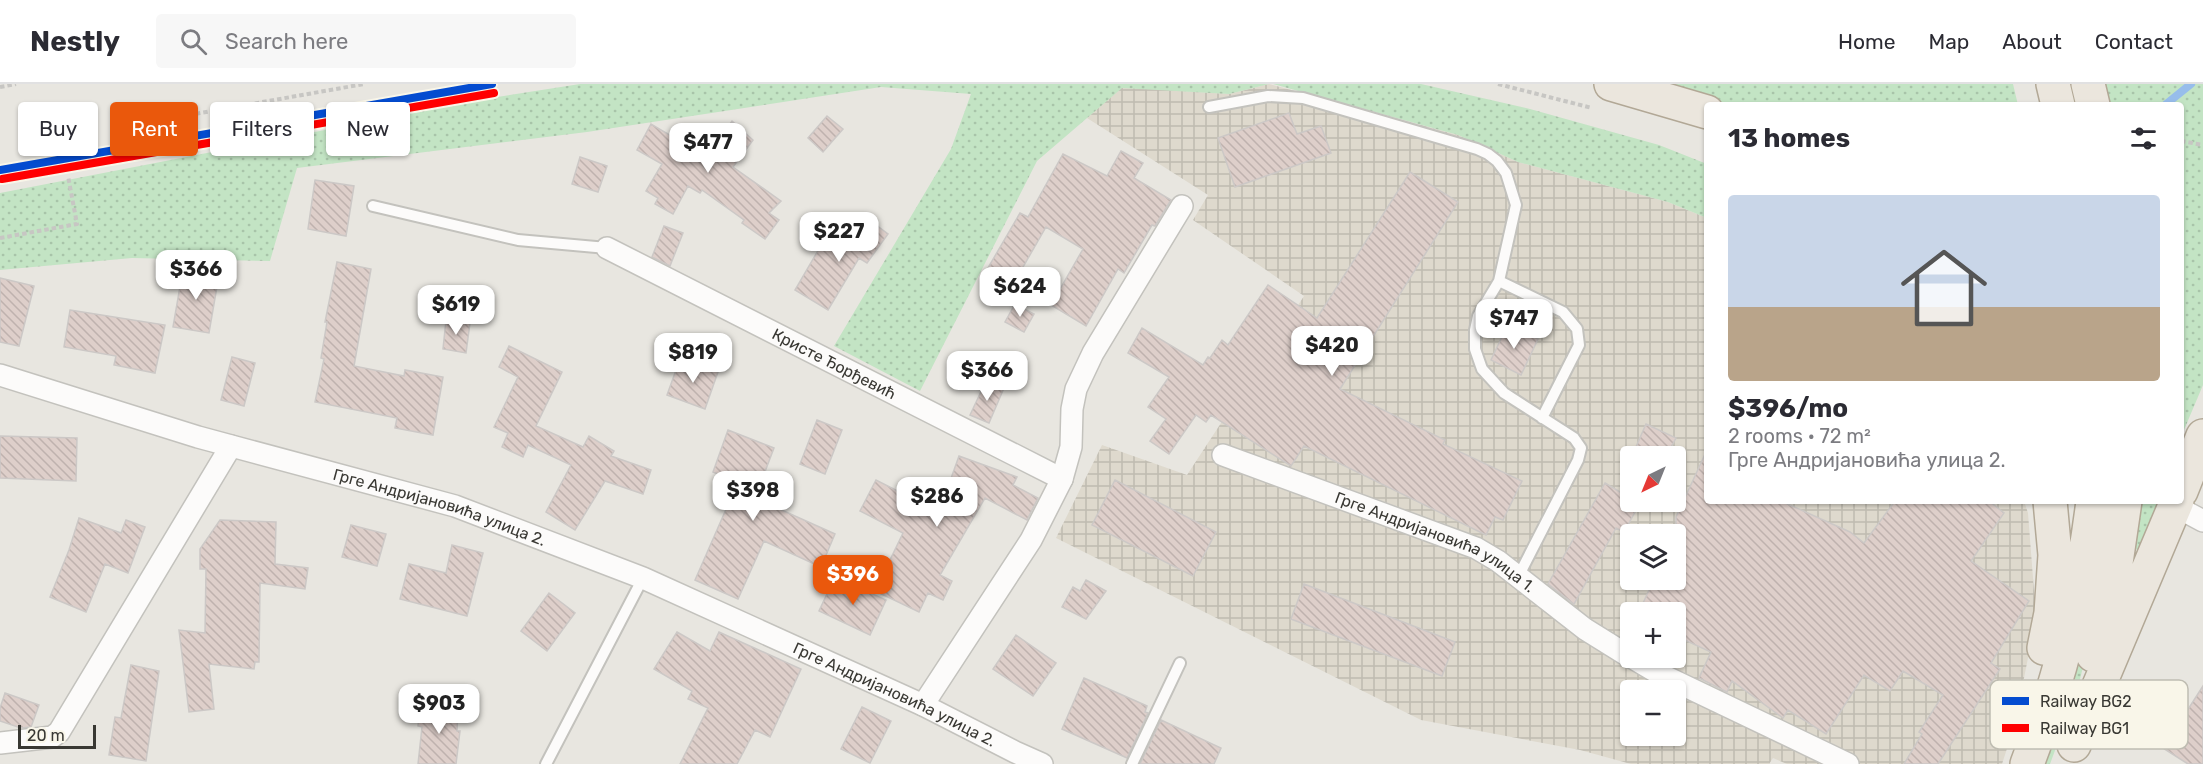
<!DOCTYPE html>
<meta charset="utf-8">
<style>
:root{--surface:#fff;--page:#f7f7f7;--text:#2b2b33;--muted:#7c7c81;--line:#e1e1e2;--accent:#ea580c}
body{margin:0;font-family:Rubik,sans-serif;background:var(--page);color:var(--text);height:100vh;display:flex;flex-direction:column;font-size:22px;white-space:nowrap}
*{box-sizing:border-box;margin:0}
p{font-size:20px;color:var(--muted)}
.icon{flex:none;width:33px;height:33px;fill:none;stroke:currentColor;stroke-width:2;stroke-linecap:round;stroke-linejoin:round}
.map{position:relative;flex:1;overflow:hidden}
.details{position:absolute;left:1704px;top:18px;width:480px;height:402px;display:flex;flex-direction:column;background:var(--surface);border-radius:6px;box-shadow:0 2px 4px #0004}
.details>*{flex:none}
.top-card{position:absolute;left:18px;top:18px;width:570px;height:54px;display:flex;gap:12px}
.needle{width:39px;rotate:223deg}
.fabs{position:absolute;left:1620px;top:362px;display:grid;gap:12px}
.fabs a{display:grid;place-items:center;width:66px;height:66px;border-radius:6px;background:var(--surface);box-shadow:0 2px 4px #0004;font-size:30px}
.scale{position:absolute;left:18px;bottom:15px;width:78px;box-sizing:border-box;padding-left:6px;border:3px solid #393833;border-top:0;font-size:16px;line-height:21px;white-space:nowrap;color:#393833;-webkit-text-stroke:4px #f9f6e9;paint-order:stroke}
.price{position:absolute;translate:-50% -51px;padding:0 14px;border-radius:12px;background:#fff;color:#222;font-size:20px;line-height:39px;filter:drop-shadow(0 2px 3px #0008)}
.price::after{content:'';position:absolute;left:50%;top:36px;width:18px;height:14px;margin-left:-9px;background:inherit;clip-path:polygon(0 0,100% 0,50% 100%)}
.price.selected{background:var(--accent);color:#fff}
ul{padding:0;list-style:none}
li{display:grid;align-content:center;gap:12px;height:318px;padding:0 24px}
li+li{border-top:2px solid var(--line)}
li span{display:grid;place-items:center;height:186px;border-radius:6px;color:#555}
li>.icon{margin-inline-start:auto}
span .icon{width:108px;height:108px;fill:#fffc;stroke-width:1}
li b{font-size:26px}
h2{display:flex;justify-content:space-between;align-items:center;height:72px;padding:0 24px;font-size:26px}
.pill{padding:0 21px;border-radius:6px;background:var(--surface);box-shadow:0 2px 4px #0004;font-size:21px;line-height:54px}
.pill.selected{background:var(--accent);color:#fff}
header{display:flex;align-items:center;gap:36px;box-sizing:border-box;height:84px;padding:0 30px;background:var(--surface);border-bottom:2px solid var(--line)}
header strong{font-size:28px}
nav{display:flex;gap:33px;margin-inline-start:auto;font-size:21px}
.search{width:420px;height:54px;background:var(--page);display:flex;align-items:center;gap:15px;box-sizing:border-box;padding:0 21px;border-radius:6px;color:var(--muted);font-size:22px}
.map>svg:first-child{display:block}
.industrial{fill:url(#industrial-grid);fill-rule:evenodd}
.grass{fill:url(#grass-dots)}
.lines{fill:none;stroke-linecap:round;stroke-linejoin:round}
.stream{stroke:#97bdeb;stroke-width:8}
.building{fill:url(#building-back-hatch);stroke:#ccc8c6;stroke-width:1.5}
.service-casing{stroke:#c3c2bd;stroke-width:14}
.minor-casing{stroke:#c3c2bd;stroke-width:24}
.primary-casing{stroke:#b2a896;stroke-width:36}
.path{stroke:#c7c6c3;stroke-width:4;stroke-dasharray:4.5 3;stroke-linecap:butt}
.service{stroke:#fcfbfa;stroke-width:10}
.minor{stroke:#fcfbfa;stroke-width:21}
.primary{stroke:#ebe6dd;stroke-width:33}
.rail-1-casing{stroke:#f9f6e9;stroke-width:12}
.rail-2-casing{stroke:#f9f6e9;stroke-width:12}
.rail-1{stroke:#044cd0;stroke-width:8}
.rail-2{stroke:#f00;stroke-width:8}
.labels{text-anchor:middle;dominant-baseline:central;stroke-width:4.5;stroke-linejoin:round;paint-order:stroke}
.street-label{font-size:16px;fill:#393833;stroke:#f9f6e9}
.key{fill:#f9f6e9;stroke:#bfbdb2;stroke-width:1.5}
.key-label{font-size:16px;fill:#393833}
</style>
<header>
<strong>Nestly</strong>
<div class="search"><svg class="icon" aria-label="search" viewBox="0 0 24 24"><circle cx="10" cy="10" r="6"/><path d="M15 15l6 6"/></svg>Search here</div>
<nav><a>Home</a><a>Map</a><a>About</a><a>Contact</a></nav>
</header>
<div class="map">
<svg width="2203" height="680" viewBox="0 0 2203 680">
<defs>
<pattern id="industrial-grid" width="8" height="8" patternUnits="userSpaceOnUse" patternTransform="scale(1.5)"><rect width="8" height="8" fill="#ded9cd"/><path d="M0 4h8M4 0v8" fill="none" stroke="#bfbbb0"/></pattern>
<pattern id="grass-dots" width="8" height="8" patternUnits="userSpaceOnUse" patternTransform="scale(1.5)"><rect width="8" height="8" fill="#c3e4c4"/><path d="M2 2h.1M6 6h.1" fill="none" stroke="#a8c4a9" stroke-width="1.8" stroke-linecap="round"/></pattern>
<pattern id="building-back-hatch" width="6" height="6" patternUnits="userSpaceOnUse" patternTransform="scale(1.5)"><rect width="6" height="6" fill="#decfca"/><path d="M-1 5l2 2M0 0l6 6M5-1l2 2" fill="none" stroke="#bfb2ae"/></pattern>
</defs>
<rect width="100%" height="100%" fill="#e8e6e0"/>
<path class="industrial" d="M1269,0L1458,51L1518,78L1668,118L1707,134V417H2024L2028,429L2036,533L2015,640L2002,680H1787L1773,674L1769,680H1631L1580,666L1421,636L1056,454L1102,361L1187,391L1304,212L1193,136L1208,111L1087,34L1122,3L1229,10ZM1630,372H1676V417H1630ZM1630,450H1676V495H1630ZM1630,528H1676V573H1630ZM1630,606H1676V651H1630Z"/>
<path class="grass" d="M580,0H1269L1229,10L1122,4L1037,77L920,307L834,262L951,65L971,10L881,3L587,48L297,84L270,177L132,174L0,186V109L485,15Z
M1273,0H1421L1530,25L1659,61L1707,80V134L1668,118L1518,78L1458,51Z
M1663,0H2013L2018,21H1720Z
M2101,0H2203V301L2181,353V21H2106Z
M2138,417H2159L2141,467L2132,464Z
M2083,558L2089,559L2077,607L2050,680H2043Z"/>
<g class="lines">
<path class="stream" d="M2165,21L2191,0"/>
</g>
<path class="building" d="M1289,29L1297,50L1321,42L1331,69L1235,103L1218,54Z
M827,32L843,45L823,68L808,54Z
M732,37L753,56L733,83L781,117L769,129L779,136L765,155L742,139L744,136L702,106L700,109L688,102L673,130L655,120L658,114L646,107L662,80L637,66L651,40L678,56L684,44L715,61Z
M1121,67L1143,79L1134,94L1171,116L1155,142L1152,141L1124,189L1118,185L1086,242L1051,221L1083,165L1046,143L1011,204L985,189L1020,129L1028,133L1063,70L1107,92Z
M580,73L607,82L598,108L572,100Z
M1410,88L1458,118L1340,305L1445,356L1443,360L1522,397L1503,436L1495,433L1486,451L1304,362L1291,382L1211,331L1206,338L1196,331L1169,370L1150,357L1166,335L1148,323L1169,293L1128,269L1142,244L1203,281L1208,273L1210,274L1222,256L1228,261L1268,201L1317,234Z
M315,96L354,102L346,152L308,145Z
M864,132L888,150L867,179L859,174L828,226L795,206L823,158L838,167Z
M664,142L683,149L670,182L652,173Z
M337,178L371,185L354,282L404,292L405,286L443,293L433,351L395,344L397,334L315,318L324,275L321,274L327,238H325Z
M183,185L219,191L209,249L173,243Z
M0,194L34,202L19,262L0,258Z
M1015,220L1034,230L1024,248L1005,238Z
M70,226L165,241L155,289L114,281L116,272L64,263Z
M446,236L470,239L466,269L443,265Z
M1508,240L1538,255L1521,291L1491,276Z
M509,262L562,288L536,342L583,363L589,352L614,367L611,372L651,386L643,410L605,397L575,446L546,428L571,381L528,361L523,373L502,363L508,349L494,343L518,293L499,283Z
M232,273L255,279L244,322L221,316Z
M680,275L718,288L705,325L667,311Z
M986,297L1004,304L989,339L970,331Z
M817,336L842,346L825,390L800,380Z
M1646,340L1676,354L1666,372H1632Z
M728,346L774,364L755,414L835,450L821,483L764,457L738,515L695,496L738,398L713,388Z
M0,352L77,354L76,397L0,394Z
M1707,366V417H1781L1850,448L1864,459L1895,417H1989L2004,429L1971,477L2029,517L1991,579L2000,585L1938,680H1904L1922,650L1919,648L1943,611L1903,587L1890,607L1864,591L1826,650L1788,626L1783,634L1732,597L1727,608L1699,594L1711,568L1676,552V528H1639L1654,495H1676V433Z
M959,372L1017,393L1013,401L1038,414L1027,436L985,414L940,491L952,497L943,516L928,509L919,528L875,507L903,449L860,427L876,396L939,428Z
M1115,396L1216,448L1193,492L1092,441Z
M1605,399L1630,414V417L1640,419L1624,448L1616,444L1574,520L1548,500Z
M79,434L121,449L126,436L145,443L128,489L105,480L86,528L50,513L69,466Z
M220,436L276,438L275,480L308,484L305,505L260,499L259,578H255L254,585L209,580L214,625L189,628L179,546L205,549L206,485H200V465Z
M351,441L386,450L377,482L342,473Z
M452,461L483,469L467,532L400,515L409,480L446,489Z
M835,493L886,516L870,551L819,527Z
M1086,496L1106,507L1086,535L1062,523L1073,503L1080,507Z
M1304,500L1455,558L1442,592L1291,535Z
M549,509L575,529L547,567L521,547Z
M677,548L710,567L719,548L801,585L770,653L755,646L737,680H680L708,624L688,615L692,607L654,585Z
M1016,551L1056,579L1033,612L993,585Z
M131,581L159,587L146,677L109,671L115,633L121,634Z
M1084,594L1147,622L1145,628L1148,629L1127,674L1062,645Z
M2203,602V680H2188L2133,645L2148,622L2178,641Z
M5,609L39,621L31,643L21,644L0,637V624Z
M420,620L458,623L457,647H460L456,680H418L422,643L418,642Z
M862,623L891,637L870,679L841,665Z
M1161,636L1221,664L1214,680H1140Z"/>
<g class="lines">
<defs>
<path id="service" d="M1209,23L1268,12L1303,14L1477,65L1488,70L1497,77L1506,89L1516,121L1499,197L1478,232L1475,246V265L1482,285L1504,309L1574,354L1581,364L1578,376L1518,493
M373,122L518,156L607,164
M1499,197L1563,228L1577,245L1579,261L1542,334
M546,680L643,494
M1132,680L1180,579"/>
<g id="minor">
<path id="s1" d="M607,164L1062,395"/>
<path id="s2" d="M0,291L198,353L455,422L643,494L923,621L1015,668L1042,680"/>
<path id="s3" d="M1223,371L1476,464L1498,477L1585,545L1630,573"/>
<path d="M2175,422L2203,437"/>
<path d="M1631,573L1658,589L1848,680"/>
<path d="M923,621L1031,456L1062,395L1071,363L1072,325L1076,305L1093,269L1182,122"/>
<path d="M0,659L52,653L59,648L231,362"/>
</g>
<path id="primary" d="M1611,0L1707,28
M2053,0L2058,21
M2088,0L2093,21
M2181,407L2203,352
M2044,564L2051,529L2055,471L2050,417
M2093,571L2116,479L2125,417
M2074,661L2177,417
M2027,680C2060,596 2082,507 2093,417"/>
</defs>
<use href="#service" class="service-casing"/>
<use href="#minor" class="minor-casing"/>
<use href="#primary" class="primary-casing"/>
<path class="path" d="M1498,0L1592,24
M0,3L16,0
M122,43L364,0
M2181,57L2203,61
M0,154L77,140L68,92"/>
<use href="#service" class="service"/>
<use href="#minor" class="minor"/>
<use href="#primary" class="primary"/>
<defs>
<path id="rail-1" d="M0,86L492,0"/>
<path id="rail-2" d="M2,95L494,9"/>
</defs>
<use href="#rail-1" class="rail-1-casing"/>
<use href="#rail-2" class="rail-2-casing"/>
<use href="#rail-1" class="rail-1"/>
<use href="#rail-2" class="rail-2"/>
</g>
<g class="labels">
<g class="street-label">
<text stroke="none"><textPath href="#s1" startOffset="255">Кристе Ђорђевић</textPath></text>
<text stroke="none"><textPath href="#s2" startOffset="459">Грге Андријановића улица 2.</textPath></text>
<text stroke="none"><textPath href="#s3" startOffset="230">Грге Андријановића улица 1.</textPath></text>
<text stroke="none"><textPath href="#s2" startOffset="952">Грге Андријановића улица 2.</textPath></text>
</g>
</g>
<rect x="1990" y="596" width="198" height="69" rx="9" class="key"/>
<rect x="2002" y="613" width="27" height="8" fill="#044cd0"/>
<rect x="2002" y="640" width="27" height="8" fill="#f00"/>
<g class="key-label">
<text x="2040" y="623">Railway BG2</text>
<text x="2040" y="650">Railway BG1</text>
</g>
</svg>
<div class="fabs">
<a><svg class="needle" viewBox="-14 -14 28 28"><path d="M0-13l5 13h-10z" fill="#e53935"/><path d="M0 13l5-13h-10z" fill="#7c7c81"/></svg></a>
<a><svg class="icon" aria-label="layers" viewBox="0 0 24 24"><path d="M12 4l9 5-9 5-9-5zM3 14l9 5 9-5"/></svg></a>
<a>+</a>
<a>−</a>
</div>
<div class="scale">20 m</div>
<b class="price" style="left:708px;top:90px">$477</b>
<b class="price" style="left:839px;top:179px">$227</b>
<b class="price" style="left:196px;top:217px">$366</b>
<b class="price" style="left:1020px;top:234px">$624</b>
<b class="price" style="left:456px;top:252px">$619</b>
<b class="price" style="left:1514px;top:266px">$747</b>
<b class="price" style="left:1332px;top:293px">$420</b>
<b class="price" style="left:693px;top:300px">$819</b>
<b class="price" style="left:987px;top:318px">$366</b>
<b class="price" style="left:753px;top:438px">$398</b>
<b class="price" style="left:937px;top:444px">$286</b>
<b class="price selected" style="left:853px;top:522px">$396</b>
<b class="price" style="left:439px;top:651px">$903</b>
<div class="top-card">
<a class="pill">Buy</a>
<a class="pill selected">Rent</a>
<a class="pill">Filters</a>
<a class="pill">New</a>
</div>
<section class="details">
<h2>13 homes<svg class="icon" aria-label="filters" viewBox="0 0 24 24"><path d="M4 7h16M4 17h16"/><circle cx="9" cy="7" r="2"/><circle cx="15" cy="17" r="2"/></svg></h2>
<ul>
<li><span style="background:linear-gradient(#c9d6e8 60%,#b9a48a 0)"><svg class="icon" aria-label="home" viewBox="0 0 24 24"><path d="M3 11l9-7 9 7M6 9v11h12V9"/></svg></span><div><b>$396/mo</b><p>2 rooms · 72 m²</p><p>Грге Андријановића улица 2.</p></div></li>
</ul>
</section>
</div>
